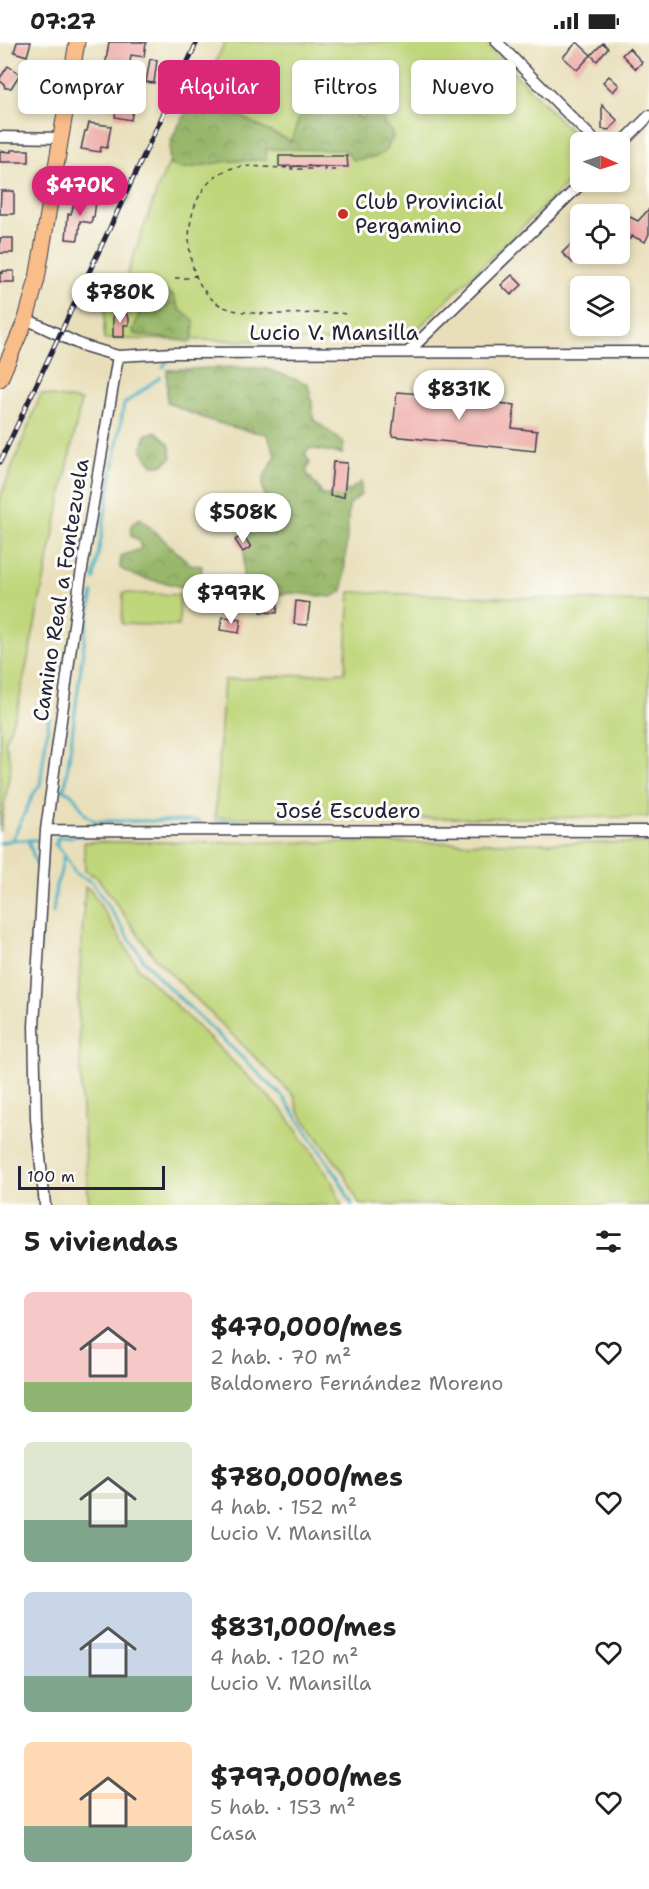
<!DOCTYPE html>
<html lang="es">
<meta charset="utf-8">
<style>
:root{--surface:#fff;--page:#f2f2f2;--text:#222;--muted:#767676;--accent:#db2777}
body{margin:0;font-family:"Shantell Sans",sans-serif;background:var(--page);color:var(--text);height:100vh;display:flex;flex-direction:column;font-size:22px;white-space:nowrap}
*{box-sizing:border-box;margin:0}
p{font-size:20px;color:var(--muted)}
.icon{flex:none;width:33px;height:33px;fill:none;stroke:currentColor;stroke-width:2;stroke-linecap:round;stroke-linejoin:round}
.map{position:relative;height:1163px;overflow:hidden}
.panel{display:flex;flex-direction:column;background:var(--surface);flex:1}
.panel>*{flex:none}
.guide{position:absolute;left:18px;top:18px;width:614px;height:54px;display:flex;gap:12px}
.needle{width:39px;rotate:93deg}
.tools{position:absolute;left:570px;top:90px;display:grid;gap:12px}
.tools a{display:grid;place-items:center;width:60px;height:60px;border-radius:9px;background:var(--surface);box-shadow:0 3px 9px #0003;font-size:30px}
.scale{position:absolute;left:18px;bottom:15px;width:147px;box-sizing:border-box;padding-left:6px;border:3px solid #22223b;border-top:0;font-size:16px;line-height:21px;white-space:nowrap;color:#22223b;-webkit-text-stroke:4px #fdfcf7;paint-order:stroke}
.price{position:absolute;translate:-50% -51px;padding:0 14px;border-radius:21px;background:#fff;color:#222;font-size:20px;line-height:39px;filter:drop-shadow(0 2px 3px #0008)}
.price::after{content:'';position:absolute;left:50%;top:36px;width:18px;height:14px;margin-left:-9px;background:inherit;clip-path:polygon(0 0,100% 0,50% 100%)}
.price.active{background:var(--accent);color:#fff}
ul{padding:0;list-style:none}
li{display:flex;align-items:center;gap:18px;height:150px;padding:0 24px}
li span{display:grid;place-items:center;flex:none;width:168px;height:120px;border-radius:9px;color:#555}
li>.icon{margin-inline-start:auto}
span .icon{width:72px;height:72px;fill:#fffc;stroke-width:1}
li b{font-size:26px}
h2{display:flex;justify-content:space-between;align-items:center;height:72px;padding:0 24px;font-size:26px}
.chip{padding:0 21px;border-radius:9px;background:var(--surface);box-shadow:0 3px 9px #0003;font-size:21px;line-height:54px}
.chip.active{background:var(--accent);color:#fff}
.status{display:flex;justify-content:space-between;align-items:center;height:42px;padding:0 30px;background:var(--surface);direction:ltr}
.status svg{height:16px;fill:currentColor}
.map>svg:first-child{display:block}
.grass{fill:#c0d67a;stroke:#717c5a;stroke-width:1.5}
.forest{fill:url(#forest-crowns);stroke:#5d6c52;stroke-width:1.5}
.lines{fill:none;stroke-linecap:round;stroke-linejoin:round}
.stream{stroke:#47b0c5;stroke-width:3}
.building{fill:#eeaba9}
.street-casing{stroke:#403e4e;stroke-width:13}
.primary-casing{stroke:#403e4e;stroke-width:17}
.path{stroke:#403e4e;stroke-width:1.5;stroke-dasharray:4.5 4.5;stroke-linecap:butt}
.street{stroke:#fff;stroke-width:10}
.primary{stroke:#f8bd89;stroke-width:15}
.rail-casing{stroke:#22223b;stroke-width:5}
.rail{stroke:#fdfcf7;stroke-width:3;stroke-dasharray:9;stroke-linecap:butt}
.poi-dot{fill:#c8321e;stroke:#fdfcf7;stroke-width:2}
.labels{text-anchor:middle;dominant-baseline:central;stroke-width:6;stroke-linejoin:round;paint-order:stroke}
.poi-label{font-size:21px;fill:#22223b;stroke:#fdfcf7;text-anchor:start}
.street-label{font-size:21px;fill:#22223b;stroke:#fdfcf7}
</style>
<div class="status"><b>07:27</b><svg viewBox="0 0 49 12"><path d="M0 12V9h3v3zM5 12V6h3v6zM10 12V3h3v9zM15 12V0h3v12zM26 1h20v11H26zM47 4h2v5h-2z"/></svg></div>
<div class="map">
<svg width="649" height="1163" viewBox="0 0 649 1163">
<defs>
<pattern id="forest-crowns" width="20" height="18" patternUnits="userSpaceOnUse" patternTransform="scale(1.5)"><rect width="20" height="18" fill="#98b76a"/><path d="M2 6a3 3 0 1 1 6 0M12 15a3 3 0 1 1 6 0" fill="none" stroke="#7c9458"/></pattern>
</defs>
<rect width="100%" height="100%" fill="#fdfcf7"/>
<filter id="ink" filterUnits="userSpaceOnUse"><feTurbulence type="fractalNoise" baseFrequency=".0167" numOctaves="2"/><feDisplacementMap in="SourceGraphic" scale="12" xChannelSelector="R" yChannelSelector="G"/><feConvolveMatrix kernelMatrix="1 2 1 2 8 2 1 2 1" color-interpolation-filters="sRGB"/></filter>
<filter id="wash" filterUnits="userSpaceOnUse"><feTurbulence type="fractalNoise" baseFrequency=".008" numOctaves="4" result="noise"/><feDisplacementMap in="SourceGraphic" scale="24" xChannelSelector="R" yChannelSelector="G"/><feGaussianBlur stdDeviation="1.35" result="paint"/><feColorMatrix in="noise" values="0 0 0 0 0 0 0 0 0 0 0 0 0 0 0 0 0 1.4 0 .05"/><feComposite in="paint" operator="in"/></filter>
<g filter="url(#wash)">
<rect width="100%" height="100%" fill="#e8dfba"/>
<path class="grass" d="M225,0H484L581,100L580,129L408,296L400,300L104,297L105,259L123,243L159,143Z
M41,352L81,359L18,665L5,700L11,721L0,790V456Z
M350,550L649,560V775L335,777L215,775L224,638L345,630Z
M123,551L180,553L179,584L122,582Z
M84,800L649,801V1163H360L343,1130L298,1069L295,1055L155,916L97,835L85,829Z
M85,845L91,848L139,927L284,1070L331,1138L342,1163H89L82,1073L78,958Z"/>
<path class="forest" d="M313,38L325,39L347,66L362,77L373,66L377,67L384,77V83L389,85L393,95C382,118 377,115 353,118L345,108L266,107V118L228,119L183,127L170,123C166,92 182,83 194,57L204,54L264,87L291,99L304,62L306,43Z
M164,249L173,253L180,268L194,278L193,297L190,300L134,292L133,289L140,270L133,262L134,255L155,254Z
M235,325L267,327L308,342L312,360L313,377L344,401L342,412L310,406L305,412L310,421L306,430L324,454L350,448L361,440V453L349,463L343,549L332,555L293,551L265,554L242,549L246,480L264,482L272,470C258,441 260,441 276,414L267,392C232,387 199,376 167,360V328Z
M157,390L169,402L172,415L163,423H153L142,408L146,392Z
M140,476L190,522L202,524L200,543L191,549C168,537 141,541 120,526L121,514L141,507L139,498L131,494V483Z"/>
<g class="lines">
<path class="stream" d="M163,325L169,317L177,316
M94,537L124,362L160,335
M60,748H63L66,739L85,594L93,551
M63,748C80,752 79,773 95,779H199
M215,779H240
M12,798L34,751L40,743L49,675
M28,798L38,827
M0,801L12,798H39
M55,802L64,812L76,832L92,840L143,917L161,938L283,1055L338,1135L352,1163
M57,802V796L87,793
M53,871L56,843L60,833L64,812"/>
</g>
<g id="blocks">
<path class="building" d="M17,0H31L27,14L14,10Z
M109,0H146L144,15L131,13L129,28L120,27L117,50L139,53L137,64L134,63L131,78L115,75L116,67L89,63L91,51L93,52L98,24L105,25Z
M577,0L591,13L577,28L563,15Z
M603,1L608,6L597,19L591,13Z
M629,6L642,20L636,27L622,13Z
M150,17L157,18L154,41L146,40Z
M8,24L20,32L11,46H5L4,42L0,39V36Z
M609,34L619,43L613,50L603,40Z
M602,63L618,79L609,88L602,87Z
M89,81L111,84L107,106L101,105L100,110L81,107L85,89H87Z
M11,108H29V120H0V109L11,110Z
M279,114H347L348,125L279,124Z
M1,149H14V172H0Z
M75,158L96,159L94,175H92V181L80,179L78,198L66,197L68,172H71Z
M649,167V192L645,200L632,194L630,197L620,193V170L638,179Z
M0,196H13V211H0Z
M574,199L580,206V213L573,221L562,211Z
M3,229H14V240H0V230L3,231Z
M512,233L522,243L511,253L501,243Z
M113,270H125L129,276V283H124V295H113Z
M423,343L446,346L445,355L515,363L512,386L537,389L535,409L392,394L397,350L422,352Z
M333,420L347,421L344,455L330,454Z
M243,493L251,505L243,510L235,498Z
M262,557L278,558L277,571L261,570Z
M296,559L310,561L307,583L294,582Z
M222,575L241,577L239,591L220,588Z"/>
</g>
</g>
<g filter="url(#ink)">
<use href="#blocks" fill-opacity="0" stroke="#403e4e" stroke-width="1.5"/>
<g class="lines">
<defs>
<path id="street" d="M497,0L596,100
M0,95L62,96
M620,103L649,74
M26,277L81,303L118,314L174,311L649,310
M408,310L583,140
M46,788L649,789
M45,1163L36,1077L34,984L46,788L80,539L118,314"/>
<path id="primary" d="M0,337L26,277L37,237L77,0"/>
</defs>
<use href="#street" class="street-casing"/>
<use href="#primary" class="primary-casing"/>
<path class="path" d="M374,45L372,46L382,56
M375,63L378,65
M296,124C278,129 251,121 233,126C179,140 175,237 220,263C242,276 297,271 324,271C331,271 341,271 346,272
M297,124H310
M291,125V127H313V125H330
M325,126L324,128H336V126
M175,236H189L196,233"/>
<use href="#street" class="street"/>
<use href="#primary" class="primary"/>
<defs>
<path id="rail" d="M0,420L197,0"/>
</defs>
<use href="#rail" class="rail-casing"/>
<use href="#rail" class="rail"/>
</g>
</g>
<circle class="poi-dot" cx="343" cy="172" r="6"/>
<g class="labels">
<g class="poi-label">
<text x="355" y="160">Club Provincial<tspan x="355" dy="24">Pergamino</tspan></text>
</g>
<g class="street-label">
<text x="334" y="291">Lucio V. Mansilla</text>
<text transform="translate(61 548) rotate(-81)">Camino Real a Fontezuela</text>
<text x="348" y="769">José Escudero</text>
</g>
</g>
</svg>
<div class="tools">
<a><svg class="needle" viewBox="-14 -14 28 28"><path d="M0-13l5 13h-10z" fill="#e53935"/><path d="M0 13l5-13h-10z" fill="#767676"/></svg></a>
<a><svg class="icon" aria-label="locate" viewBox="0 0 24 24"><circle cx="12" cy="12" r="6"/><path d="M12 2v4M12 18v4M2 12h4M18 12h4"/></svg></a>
<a><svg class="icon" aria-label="layers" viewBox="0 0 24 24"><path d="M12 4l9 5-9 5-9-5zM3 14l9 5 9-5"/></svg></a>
</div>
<div class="scale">100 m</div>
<b class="price active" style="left:80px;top:175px">$470K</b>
<b class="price" style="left:120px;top:282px">$780K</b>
<b class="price" style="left:459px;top:379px">$831K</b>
<b class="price" style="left:243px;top:502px">$508K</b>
<b class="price" style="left:231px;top:583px">$797K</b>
<div class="guide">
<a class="chip">Comprar</a>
<a class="chip active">Alquilar</a>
<a class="chip">Filtros</a>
<a class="chip">Nuevo</a>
</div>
</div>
<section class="panel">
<h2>5 viviendas<svg class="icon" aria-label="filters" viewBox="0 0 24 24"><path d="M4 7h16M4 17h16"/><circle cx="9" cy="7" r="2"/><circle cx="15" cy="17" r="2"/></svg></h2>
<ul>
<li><span style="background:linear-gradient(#f6c9c9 75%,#8fb573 0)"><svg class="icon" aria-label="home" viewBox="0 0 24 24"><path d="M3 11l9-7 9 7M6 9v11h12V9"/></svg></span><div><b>$470,000/mes</b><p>2 hab. · 70 m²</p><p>Baldomero Fernández Moreno</p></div><svg class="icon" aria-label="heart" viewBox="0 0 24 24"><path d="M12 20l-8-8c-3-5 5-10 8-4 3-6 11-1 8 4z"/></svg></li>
<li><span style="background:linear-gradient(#dfe7d0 65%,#7fa58c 0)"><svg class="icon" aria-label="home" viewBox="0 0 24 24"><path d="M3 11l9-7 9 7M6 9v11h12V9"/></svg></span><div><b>$780,000/mes</b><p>4 hab. · 152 m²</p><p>Lucio V. Mansilla</p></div><svg class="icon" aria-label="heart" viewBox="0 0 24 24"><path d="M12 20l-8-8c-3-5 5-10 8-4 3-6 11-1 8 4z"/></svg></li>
<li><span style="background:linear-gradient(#c9d6e8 70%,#7fa58c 0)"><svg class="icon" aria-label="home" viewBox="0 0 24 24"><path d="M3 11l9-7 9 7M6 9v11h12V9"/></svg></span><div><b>$831,000/mes</b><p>4 hab. · 120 m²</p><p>Lucio V. Mansilla</p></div><svg class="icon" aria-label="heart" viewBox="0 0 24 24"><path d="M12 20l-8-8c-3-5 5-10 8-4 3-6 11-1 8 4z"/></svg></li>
<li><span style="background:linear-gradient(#ffd9b3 70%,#7fa58c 0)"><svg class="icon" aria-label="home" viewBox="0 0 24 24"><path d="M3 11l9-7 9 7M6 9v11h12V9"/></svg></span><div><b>$797,000/mes</b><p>5 hab. · 153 m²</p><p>Casa</p></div><svg class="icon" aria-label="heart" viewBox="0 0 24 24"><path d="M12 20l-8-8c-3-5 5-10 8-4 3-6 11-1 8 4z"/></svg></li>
</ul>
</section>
